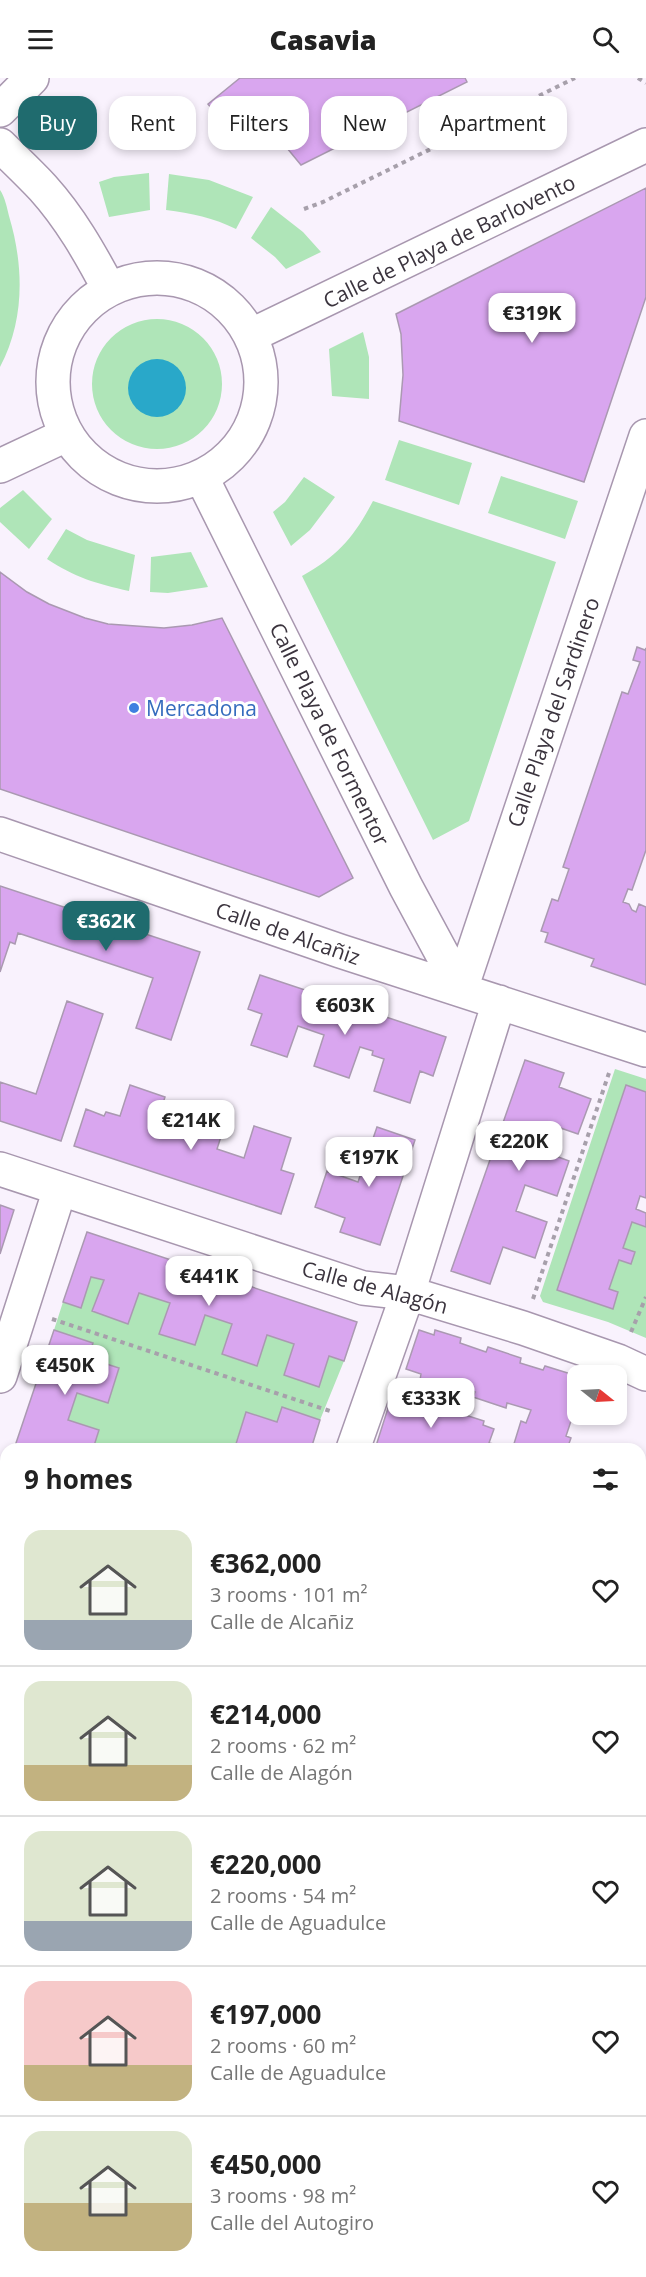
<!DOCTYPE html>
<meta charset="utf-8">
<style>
:root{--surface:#fff;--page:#f2f2f2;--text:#222;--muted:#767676;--line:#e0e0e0;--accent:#1f6b6e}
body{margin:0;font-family:"Open Sans",sans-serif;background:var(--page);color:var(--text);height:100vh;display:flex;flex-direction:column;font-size:22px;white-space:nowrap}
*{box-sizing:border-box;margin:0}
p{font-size:20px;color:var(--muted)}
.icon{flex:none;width:33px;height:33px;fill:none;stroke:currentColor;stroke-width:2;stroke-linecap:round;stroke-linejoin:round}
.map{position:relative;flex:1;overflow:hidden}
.side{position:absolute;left:0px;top:1365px;width:646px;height:834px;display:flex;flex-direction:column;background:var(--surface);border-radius:18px 18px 0 0;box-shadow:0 3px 9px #0003}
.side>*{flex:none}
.banner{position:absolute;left:18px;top:18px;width:610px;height:54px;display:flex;gap:12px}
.needle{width:39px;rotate:108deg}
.buttons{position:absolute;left:567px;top:1287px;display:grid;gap:12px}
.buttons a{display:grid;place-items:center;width:60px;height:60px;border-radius:12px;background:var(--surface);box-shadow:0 3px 9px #0003;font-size:30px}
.price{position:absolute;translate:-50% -51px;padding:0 14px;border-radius:12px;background:#fff;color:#222;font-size:20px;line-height:39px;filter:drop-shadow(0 2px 3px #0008)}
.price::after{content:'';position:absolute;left:50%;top:36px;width:18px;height:14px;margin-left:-9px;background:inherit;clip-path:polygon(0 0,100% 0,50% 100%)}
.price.active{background:var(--accent);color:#fff}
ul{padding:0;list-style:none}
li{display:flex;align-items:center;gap:18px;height:150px;padding:0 24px}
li+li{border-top:2px solid var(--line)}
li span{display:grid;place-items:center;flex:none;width:168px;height:120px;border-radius:18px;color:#555}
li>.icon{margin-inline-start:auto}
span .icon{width:72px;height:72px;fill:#fffc;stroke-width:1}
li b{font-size:26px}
h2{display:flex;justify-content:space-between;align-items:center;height:72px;padding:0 24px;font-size:26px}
.chip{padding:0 21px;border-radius:18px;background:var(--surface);box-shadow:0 3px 9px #0003;font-size:21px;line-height:54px}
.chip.active{background:var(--accent);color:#fff}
header{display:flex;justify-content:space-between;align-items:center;height:78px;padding:0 24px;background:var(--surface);font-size:27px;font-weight:800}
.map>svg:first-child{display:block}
.green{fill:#afe5b8}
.water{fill:#29a8c9}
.building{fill:#d9a6ef;stroke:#aa99b1;stroke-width:1.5}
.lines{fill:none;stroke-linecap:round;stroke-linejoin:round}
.minor-casing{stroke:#a897af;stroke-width:36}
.path{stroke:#a7a0ab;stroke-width:4;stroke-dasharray:4.5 4.5;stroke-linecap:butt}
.minor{stroke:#fff;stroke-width:33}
.shop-dot{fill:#3f7fe0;stroke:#fff;stroke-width:2}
.labels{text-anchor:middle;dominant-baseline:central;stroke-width:6;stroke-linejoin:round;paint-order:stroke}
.street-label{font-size:21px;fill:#3b343e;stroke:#fff}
.shop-label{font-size:21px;fill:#366cbe;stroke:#fff;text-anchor:start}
</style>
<header><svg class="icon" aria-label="menu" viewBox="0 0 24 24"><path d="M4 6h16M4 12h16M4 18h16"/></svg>Casavia<svg class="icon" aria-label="search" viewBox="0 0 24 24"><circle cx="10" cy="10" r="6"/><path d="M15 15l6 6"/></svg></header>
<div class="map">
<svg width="646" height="2199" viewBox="0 0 646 2199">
<rect width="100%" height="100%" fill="#f9f2fd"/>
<path class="green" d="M149,95L150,132L109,139L99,104L114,99Z
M169,96L209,102L253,119L236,151C214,140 191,135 166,132Z
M0,112C5,119 7,130 9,138C24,188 25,242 0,289Z
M271,129L303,154L321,174L286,191L275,179L251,160Z
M92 306a65 65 0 1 1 130 0a65 65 0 1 1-130 0Z
M363,254L369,279V321L332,318L329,271Z
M399,362L472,385L459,427L385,402Z
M501,398L578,423L565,461L488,435Z
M304,399L335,419L310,452L291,468L273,434L285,424Z
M23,412L52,441L29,471L0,444V430Z
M373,423L556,484L469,743L433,762L302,498C338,478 354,459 373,423Z
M66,451L87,462L135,477L129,513C97,506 74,499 47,481Z
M191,474L208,509L168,515L150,514L151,479Z
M615,991L646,1001V1014L626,1008L557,1212L613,1231L618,1214L609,1211L619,1182L631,1186L635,1174L623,1170L632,1144L646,1149V1260L608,1244L543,1224L540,1218Z
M91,1199L104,1202L93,1233L128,1245L139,1215L170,1225L160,1256L195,1267L205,1237L232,1246L222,1276L256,1288L267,1257L294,1266L284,1297L319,1309L329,1278L344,1283L320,1342L282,1330L277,1344L246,1334L235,1368L241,1371H93L99,1352L68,1342L77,1315L108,1325L119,1290L88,1280L93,1265L54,1252L63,1224L81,1230Z
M0,1564L6,1566V1635H0Z
M0,1743H6V1844H0Z"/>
<path class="water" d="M128 310a29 29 0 1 1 58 0a29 29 0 1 1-58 0Z"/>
<path class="building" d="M240,0H465L467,4L301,87L268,47L249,62L243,53L235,59L208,26Z
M646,110V219L584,404L399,343L403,297L401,256L396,236Z
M0,494L27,514L49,526L85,540L108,546L164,550L192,547L222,540L353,800L319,819L0,711Z
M637,569L645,572L646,570V772L632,812L628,811L623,824L629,826L632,832L636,834L639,826L646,829V907L591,888L594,881L545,864L548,855L541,853L552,821L558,823L569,791L563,789L622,614L628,616L640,584L633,582Z
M0,808L200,874L171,962L136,950L153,900L18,855L15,866L10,864L0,894Z
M260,897L446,959L433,998L420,993L410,1025L374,1013L384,981L372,977L373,973L360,969L349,1000L314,988L324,957L298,948L287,979L251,967L262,936L248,931Z
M67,923L103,936L61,1063L0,1043V1004L36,1016Z
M525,982L564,995L559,1009L591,1021L578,1056L546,1045L537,1071L569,1083L557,1118L525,1107L516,1133L547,1144L535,1180L503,1169L490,1206L451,1193Z
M130,1007L165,1019L155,1050L182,1059L193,1028L227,1040L217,1071L244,1080L254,1048L291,1060L281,1092L294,1096L281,1136L74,1068L86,1031L104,1038L106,1034L120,1038Z
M626,1007L646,1014V1120L640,1118L636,1131L646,1135V1149L632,1144L623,1170L635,1174L631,1186L619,1182L609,1211L618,1214L613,1231L557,1212Z
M377,1049L415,1062L380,1167L340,1154L345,1140L315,1129L327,1093L358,1104Z
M0,1127L14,1132L0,1176Z
M87,1154L357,1244L344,1283L329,1278L319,1309L284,1297L294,1266L267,1257L257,1288L222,1276L232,1246L205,1237L195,1267L159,1256L170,1225L139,1215L128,1246L92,1233L104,1202L91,1199L81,1230L63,1224Z
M54,1252L93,1265L88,1280L119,1290L108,1325L77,1315L68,1342L99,1352L93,1371H14Z
M419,1252L434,1257L435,1252L461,1260L460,1265L486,1274L488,1269L521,1280L520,1285L543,1292L545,1288L571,1296L570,1301L578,1303V1322L566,1358L571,1360L567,1371H518L513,1369L521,1343L526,1345L531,1332L507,1325L506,1330L473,1319L475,1314L447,1305L445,1310L420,1302L421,1296L406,1291Z
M397,1320L435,1332L437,1328L484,1343L483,1347L494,1351L489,1365L494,1366L492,1371H375L389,1327L394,1329Z
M282,1329L320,1342L311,1371H241L235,1369L246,1334L277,1344Z
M6,1396V1566L0,1564V1414Z
M640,1512H646V1572H640Z
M640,1609H646V1642L640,1643Z
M0,1635H6V1680H0Z
M0,1841H6V2116H0Z
M640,1846H646V2087H641Z
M562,2194V2199L371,2198Z"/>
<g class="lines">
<defs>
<path id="minor" d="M0,32L32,0
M0,67C14,81 29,95 43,110C70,140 90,175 109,211
M53 304a104 104 0 1 1 208 0a104 104 0 1 1-208 0Z
M252,257L646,67
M0,388L66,357
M202,400L406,809L461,911
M0,756L340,873L646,972
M461,911L646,358
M0,1091L363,1210L408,1215L523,1250L618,1283L646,1296
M0,1298L60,1111
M353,1371L408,1215L499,924
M640,1700H646
M0,1714H6
M640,2162H646
M0,2177H6
M25,2193V2199
M320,2193V2199
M612,2193V2199"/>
</defs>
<use href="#minor" class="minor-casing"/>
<path class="path" d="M638,0L646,5
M304,131L323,124L575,0
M533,1221L609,995
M52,1241L333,1334
M631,1254L646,1219
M643,1749L645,1789"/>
<use href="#minor" class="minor"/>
</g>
<circle class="shop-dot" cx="134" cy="630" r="6"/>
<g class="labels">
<g class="street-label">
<text transform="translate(449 163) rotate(-26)">Calle de Playa de Barlovento</text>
<text transform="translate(553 634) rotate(-71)">Calle Playa del Sardinero</text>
<text transform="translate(330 656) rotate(64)">Calle Playa de Formentor</text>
<text transform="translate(288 855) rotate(19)">Calle de Alcañiz</text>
<text transform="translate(375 1209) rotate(15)">Calle de Alagón</text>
</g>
<g class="shop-label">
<text x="146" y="630">Mercadona</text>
</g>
</g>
</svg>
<div class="buttons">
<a><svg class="needle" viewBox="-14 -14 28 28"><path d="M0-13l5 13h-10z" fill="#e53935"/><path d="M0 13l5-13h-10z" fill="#767676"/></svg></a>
</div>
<b class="price" style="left:532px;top:266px">€319K</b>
<b class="price active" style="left:106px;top:874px">€362K</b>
<b class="price" style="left:345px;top:958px">€603K</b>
<b class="price" style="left:191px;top:1073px">€214K</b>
<b class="price" style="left:519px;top:1094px">€220K</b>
<b class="price" style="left:369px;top:1110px">€197K</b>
<b class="price" style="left:209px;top:1229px">€441K</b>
<b class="price" style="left:65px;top:1318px">€450K</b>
<b class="price" style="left:431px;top:1351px">€333K</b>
<div class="banner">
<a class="chip active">Buy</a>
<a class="chip">Rent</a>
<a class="chip">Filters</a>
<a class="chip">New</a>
<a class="chip">Apartment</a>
</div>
<section class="side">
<h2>9 homes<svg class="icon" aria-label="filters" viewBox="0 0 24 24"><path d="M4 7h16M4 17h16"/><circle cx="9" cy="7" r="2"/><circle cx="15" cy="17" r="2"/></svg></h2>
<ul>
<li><span style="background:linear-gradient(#dfe7d0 75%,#9aa5b1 0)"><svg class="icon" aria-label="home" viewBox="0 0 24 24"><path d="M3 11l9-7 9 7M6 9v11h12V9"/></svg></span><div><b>€362,000</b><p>3 rooms · 101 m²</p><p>Calle de Alcañiz</p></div><svg class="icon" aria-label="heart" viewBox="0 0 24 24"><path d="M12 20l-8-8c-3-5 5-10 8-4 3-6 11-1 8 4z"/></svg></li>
<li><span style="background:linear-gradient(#dfe7d0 70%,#c2b280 0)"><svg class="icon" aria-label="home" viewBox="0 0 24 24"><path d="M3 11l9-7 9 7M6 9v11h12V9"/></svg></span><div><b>€214,000</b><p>2 rooms · 62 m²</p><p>Calle de Alagón</p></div><svg class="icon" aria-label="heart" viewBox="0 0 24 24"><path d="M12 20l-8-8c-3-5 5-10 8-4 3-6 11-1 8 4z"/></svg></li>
<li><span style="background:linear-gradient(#dfe7d0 75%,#9aa5b1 0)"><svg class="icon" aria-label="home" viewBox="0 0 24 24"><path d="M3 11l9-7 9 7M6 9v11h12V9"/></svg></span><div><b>€220,000</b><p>2 rooms · 54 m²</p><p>Calle de Aguadulce</p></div><svg class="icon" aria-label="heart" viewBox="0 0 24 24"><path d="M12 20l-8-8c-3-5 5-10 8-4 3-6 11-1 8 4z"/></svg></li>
<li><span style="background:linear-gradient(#f6c9c9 70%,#c2b280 0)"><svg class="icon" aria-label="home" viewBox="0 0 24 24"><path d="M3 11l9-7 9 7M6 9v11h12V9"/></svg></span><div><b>€197,000</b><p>2 rooms · 60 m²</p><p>Calle de Aguadulce</p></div><svg class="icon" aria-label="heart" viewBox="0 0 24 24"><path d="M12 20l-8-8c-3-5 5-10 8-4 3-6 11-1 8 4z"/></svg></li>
<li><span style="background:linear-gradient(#dfe7d0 60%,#c2b280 0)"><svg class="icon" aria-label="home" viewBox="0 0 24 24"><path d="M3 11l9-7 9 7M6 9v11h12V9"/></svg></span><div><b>€450,000</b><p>3 rooms · 98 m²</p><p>Calle del Autogiro</p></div><svg class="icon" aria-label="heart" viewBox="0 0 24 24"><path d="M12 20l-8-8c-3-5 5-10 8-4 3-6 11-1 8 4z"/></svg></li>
</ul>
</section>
</div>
